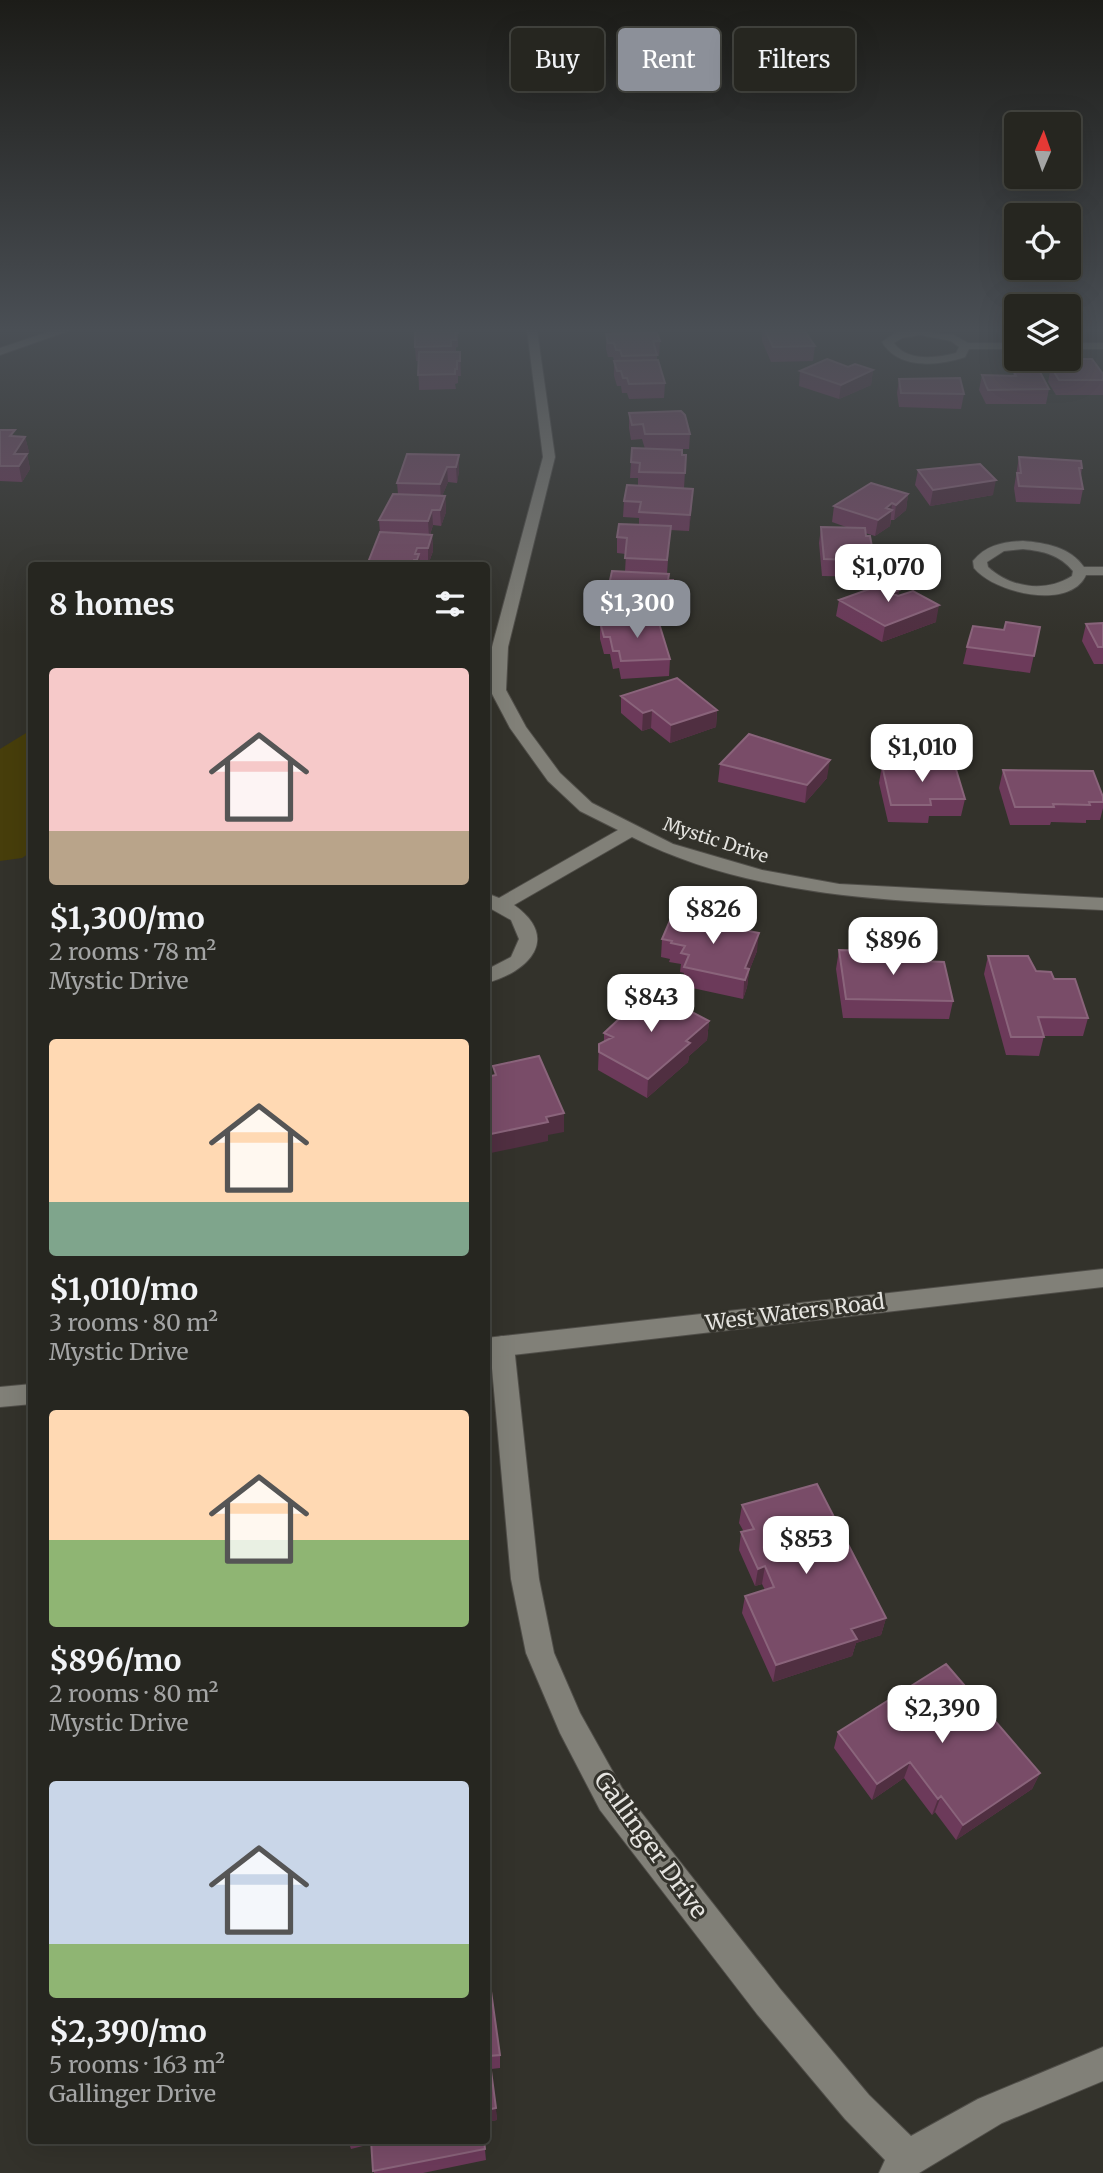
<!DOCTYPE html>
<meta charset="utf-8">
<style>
:root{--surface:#262620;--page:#2e2e29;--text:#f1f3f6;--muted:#a4a5a5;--line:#42433e;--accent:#8c9099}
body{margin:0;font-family:Merriweather,serif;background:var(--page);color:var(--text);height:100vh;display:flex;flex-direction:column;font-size:26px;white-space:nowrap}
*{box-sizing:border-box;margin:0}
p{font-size:23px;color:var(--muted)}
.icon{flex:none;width:38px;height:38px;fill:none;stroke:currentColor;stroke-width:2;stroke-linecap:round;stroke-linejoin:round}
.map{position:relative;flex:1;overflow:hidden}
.sheet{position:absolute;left:28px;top:562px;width:462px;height:1582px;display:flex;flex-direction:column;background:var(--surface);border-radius:7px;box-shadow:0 7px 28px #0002,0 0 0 2px var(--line)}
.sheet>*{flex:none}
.top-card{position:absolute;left:511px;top:28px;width:486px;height:63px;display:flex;gap:14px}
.needle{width:46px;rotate:2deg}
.fabs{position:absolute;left:1004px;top:112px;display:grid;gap:14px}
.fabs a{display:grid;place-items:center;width:77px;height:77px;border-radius:7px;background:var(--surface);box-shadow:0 7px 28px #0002,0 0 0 2px var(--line);font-size:35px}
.price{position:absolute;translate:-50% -60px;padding:0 16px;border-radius:14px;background:#fff;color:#222;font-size:23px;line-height:46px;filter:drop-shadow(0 2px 4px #0008)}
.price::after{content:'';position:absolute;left:50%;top:42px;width:21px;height:16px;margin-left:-10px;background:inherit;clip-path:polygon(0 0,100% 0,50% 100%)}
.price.active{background:var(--accent);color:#fff}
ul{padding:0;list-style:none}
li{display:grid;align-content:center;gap:14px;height:371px;padding:0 21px}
li span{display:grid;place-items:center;height:217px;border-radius:7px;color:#555}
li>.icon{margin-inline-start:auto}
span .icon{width:126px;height:126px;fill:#fffc;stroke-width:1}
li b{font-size:30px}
h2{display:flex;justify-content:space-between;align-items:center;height:84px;padding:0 21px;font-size:30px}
.pill{padding:0 24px;border-radius:7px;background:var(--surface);box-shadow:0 7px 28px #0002,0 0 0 2px var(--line);font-size:24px;line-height:63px}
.pill.active{background:var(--accent);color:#fff}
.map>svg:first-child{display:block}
.green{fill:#473e0b}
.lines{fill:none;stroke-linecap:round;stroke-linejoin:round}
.street-casing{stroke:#504e49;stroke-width:2}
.secondary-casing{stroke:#504e49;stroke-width:2}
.street{fill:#818078;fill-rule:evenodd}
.secondary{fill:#818078;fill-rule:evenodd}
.wall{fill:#6c3a5a}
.shaded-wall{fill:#502f41}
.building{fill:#794c68;stroke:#8a647b;stroke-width:2}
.labels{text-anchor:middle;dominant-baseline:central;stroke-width:6;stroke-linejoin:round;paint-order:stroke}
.far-street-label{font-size:18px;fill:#e5e4e0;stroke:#33322b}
.street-label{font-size:21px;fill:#e5e4e0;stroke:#33322b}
.near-street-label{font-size:24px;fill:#e5e4e0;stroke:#33322b}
</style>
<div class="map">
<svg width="1103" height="2173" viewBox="0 0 1103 2173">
<rect width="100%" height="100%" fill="#33322b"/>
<path class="green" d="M31,730V852L22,858L0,861V749Z"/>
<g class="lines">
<defs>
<path id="street" d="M54,330H71L0,355V348Z
M527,330H537L555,457L508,647L506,690L526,727L560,773L592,803L673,844L762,870L839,884L1103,898V910C948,901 773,909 632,837L514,905C561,938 529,972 486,983V970L511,957L519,939L511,920L486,906V893L499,898L618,830L580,811L548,781L510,728L490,690L492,647L543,457Z
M909,330L954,335L968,343H1017V349H969L965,357C938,366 899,370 882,342L895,333ZM920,335L951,341L959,347L956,353C937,358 907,362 894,343L902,338Z
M1069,343H1103V349H1069Z
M1023,541C1046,543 1070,547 1084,567H1103V575H1086C1070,611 994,593 974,568L973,561C986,545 1003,542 1023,541ZM1023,549C1043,551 1060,555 1073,571L1072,576C1045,593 1011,588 988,567L987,562L1004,551Z
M502,1336L511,1339L514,1346L539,1579L554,1653L580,1713L622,1788L781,1990L869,2095L911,2136L978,2099L1103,2047V2081L1002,2123L919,2173H879L885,2160L845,2119L757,2014L600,1810L560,1733L526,1653L511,1579L490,1346L493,1339Z"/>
<path id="secondary" d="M1103,1269V1287L486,1358V1338Z
M32,1384V1404L0,1407V1387Z"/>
</defs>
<use href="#street" class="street-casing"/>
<use href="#secondary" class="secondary-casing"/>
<use href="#street" class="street"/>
<use href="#secondary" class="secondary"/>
</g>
<path class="wall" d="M458,330V347H456V352H460L461,376H458V383L455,384L456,389L419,390L418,361H416L415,347Z
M610,330H646V333L660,341L659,356H657V360L665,383L664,398L629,399L627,393H622L621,386H617L614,376V361L613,357H608L606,349V334H611Z
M762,330H804L815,346L813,361L771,362L762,341Z
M1068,359L1103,374V395H1056L1048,382L1051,367H1063L1064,365H1067Z
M848,367L873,370L871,385L839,399L799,386L800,371Z
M1014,372L1049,389L1046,404H986L979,390L982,375L1013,376Z
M899,379L964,394L961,409L899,407L897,393Z
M629,413L690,434L689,449H662L686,455L684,488L692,504L689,531L670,530L667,574L669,580H673L668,620H658L670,659L669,676L621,679L619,668L613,669L610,654H604L600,639V622L657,620L616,617V602H609V585L625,572L626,554L617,553V537L639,525V518L623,517L624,501L638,486V478H630L631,462L645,449L642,439L631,440L629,428Z
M0,430L16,436L25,437L29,452L27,454L30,469L22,482L0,481Z
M459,455V471L457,483L448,482L442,496H445L446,512L441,526L433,525L430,535H432L433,551L428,565H367L380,533L379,520L398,494L397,483Z
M1019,457L1082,468L1081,476L1083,489L1080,504L1016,502L1014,488Z
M918,470L993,495L930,506L915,485Z
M908,494L906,510L894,520H891L890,526L875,536L865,533L878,561L876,577L822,576L819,543L821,527L849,528L832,522L834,506Z
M899,590L898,596L936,622L882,642L836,616L839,600Z
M1103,623V664H1094L1082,641L1086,624Z
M1040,627L1030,673L963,664L967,647Z
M621,696L717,710L716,727L670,743L651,728L642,731L621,713Z
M720,764L827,778L805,803L718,782Z
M882,765L965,799L961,816H929L928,823L888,822L879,783Z
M1003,770L1103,797V808L1100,820H1086V823L1051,822L1050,825H1010L999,788Z
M662,939L757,951L749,971L747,987L743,999L683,986L684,973L680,972L681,964L669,962L670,959L661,957Z
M839,950L920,961L953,1001L949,1019L843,1018L836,969Z
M988,956L1054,979L1088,1018L1083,1036H1044L1039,1056L1006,1055L984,974Z
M709,1021L707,1040L689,1056L688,1062L647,1098L598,1070L599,1044L604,1042V1033Z
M742,1505L886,1618L881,1635L856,1643L852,1656L773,1682L742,1613L745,1596L765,1590L762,1584L755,1586L739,1550L741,1532H744L739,1523Z
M838,1732L1040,1773L1032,1789L956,1840L935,1812L932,1815L904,1778L872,1800L834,1748Z
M486,1977L500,2055V2068L491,2069L497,2120L486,2122Z
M348,2140H484L486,2160L423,2173H374L371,2144L351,2149Z"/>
<path class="shaded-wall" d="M873,370L871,385L839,399L841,385Z
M25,437L29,452L27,454L30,469L22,482L19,466L14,454Z
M459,455V471L457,483L456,467Z
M447,467L448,482L441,499L440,484Z
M996,480L993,495L930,506L933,490Z
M693,489L692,504L689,531L690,515Z
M908,494L906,510L894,520L896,505Z
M445,496L446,512L441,526L440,510Z
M892,503L890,526L875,536L878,520L886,508Z
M432,510L433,525L429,537L428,521Z
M432,535L433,551L428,565V548Z
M417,548V559L419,554L420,565H417L415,554Z
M673,580L672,596L668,620L669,604Z
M899,590L896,607L891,593Z
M939,605L936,622L882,642L885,626Z
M652,710L651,728L642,731L643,713Z
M717,710L716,727L670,743L671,725Z
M830,760L827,778L805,803L807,785Z
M759,933L757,951L749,971L747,987L743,999L745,968Z
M709,1021L707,1040L689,1056L688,1062L647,1098L648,1079L686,1041Z
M564,1113V1132L548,1135V1141L486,1154V1135L546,1117Z
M765,1566L762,1584L755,1586L758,1569Z
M886,1618L881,1635L856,1643L852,1656L773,1682L776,1665L851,1629Z
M910,1762L904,1778L872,1800L877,1784Z
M1040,1773L1032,1789L956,1840L963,1825Z
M941,1796L935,1812L932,1815L938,1799Z
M496,2108L497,2120L486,2122V2110Z"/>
<path class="building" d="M415,330H458V333H455L456,340H451V346L415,347Z
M765,330H804L815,346L773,347Z
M657,333L660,341H653L657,355L622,356L620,350H616L614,343H608L606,334Z
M419,352H460V361H457V369H455V374L418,375Z
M827,359L848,367L855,364L873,370L841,385L800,371Z
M1068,359H1092L1103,374V380H1059L1051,367H1065L1064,365H1071Z
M658,360L665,383L629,384L627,378H623L621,371H617L614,361Z
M1014,372H1040L1049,389L988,390L982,375L1016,376Z
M960,378L964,394L901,393L899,379Z
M681,411L685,415L690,434H645L643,424L632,425L629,413Z
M0,430H15L10,436L25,437L14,454H27L19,466H0Z
M632,448L682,450V455H686L685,473L639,472L640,463L631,462Z
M407,454L459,455L456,467H447L440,484L397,483Z
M1019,457L1081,461L1082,468H1079L1083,489L1019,486L1017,473H1021Z
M980,464L996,480L933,490L918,470Z
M871,483L908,494L896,505L892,503L886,508L892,510L878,520L834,506Z
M627,485L693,489L690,515L639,512L641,502L624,501Z
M393,494L445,496L440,510H432L428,521L379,520Z
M619,524L671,526L667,560L625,558L627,538L617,537Z
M821,527L865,528L866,536H870L872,547H876L878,561L824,559Z
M380,532L432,535L428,548H417L415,554H419L417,560H414L412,565H367Z
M612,571L669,574L668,580H673L669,604L616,601L619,586L609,585Z
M886,583L899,590L891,593L898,596L913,591L939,605L885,626L839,600Z
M658,620L670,659L621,661L619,651H613L610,637H604L600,622Z
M1006,622L1040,627L1034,656L967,647L973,626L1004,630Z
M1103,623V647H1098L1086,624Z
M677,678L717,710L671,725L652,710L643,713L621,696Z
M749,734L830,760L807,785L720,764Z
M882,765L955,766L965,799H930L931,805H891Z
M1003,770L1093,771L1103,797V802H1089L1090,805L1053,804L1054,807H1015Z
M672,916L759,933L745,968L749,969L745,980L684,967L689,955L681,953L685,946L671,943L672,941L662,939Z
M839,950L878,951L879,955L918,956L920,961L944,962L953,1001L846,999Z
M988,956H1028L1036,971L1051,972L1054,979H1075L1088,1018L1038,1017L1044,1037H1011Z
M650,990L709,1021L686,1041L690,1043L648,1079L599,1052V1044L613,1037L604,1033Z
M539,1056L564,1113L546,1117L548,1122L486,1135V1077L496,1075L493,1066Z
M817,1484L886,1618L851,1629L857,1639L776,1665L745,1596L774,1587L765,1566L758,1569L741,1532L754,1529L742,1505Z
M946,1664L1040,1773L963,1825L941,1796L938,1799L910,1762L877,1784L838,1732Z
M486,1977H489L500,2055L489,2056L496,2108L486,2110Z
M371,2140H484L485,2149L373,2171Z"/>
<linearGradient id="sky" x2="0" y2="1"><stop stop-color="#1c1c18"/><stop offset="0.52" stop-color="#4a4f55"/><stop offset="1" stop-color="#4a4f55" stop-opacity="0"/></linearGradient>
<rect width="1103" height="635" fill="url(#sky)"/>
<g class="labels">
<g class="far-street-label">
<text transform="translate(716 840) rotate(18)">Mystic Drive</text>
</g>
<g class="street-label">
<text transform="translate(795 1312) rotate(-7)">West Waters Road</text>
</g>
<g class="near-street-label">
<text transform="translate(651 1845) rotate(54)">Gallinger Drive</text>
</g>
</g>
</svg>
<div class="fabs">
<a><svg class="needle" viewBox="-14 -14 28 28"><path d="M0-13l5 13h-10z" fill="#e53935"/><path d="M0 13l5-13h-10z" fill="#a4a5a5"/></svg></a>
<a><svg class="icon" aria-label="locate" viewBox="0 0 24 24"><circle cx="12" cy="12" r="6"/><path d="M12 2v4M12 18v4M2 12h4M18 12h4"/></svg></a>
<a><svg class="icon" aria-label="layers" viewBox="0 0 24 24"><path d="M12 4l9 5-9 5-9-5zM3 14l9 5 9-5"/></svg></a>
</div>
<b class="price" style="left:888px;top:604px">$1,070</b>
<b class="price active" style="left:637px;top:640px">$1,300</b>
<b class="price" style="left:922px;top:784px">$1,010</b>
<b class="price" style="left:713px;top:946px">$826</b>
<b class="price" style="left:893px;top:977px">$896</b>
<b class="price" style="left:651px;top:1034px">$843</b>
<b class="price" style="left:806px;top:1576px">$853</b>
<b class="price" style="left:942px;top:1745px">$2,390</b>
<div class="top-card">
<a class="pill">Buy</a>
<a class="pill active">Rent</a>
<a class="pill">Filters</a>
</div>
<section class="sheet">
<h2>8 homes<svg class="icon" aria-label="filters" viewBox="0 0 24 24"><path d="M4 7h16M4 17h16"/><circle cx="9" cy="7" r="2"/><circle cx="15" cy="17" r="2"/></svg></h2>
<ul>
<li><span style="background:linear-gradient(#f6c9c9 75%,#b9a48a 0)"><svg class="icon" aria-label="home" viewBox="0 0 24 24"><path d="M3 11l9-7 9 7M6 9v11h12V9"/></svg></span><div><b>$1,300/mo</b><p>2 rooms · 78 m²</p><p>Mystic Drive</p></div></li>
<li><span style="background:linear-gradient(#ffd9b3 75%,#7fa58c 0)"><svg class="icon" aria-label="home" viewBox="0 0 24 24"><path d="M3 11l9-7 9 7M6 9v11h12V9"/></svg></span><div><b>$1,010/mo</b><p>3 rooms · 80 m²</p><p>Mystic Drive</p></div></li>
<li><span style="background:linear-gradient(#ffd9b3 60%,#8fb573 0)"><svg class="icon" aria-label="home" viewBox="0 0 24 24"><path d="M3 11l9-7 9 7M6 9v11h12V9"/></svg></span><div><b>$896/mo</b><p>2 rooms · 80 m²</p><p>Mystic Drive</p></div></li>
<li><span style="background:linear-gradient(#c9d6e8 75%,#8fb573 0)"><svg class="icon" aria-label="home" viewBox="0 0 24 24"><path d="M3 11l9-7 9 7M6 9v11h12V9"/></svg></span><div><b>$2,390/mo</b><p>5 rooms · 163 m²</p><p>Gallinger Drive</p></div></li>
</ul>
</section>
</div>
